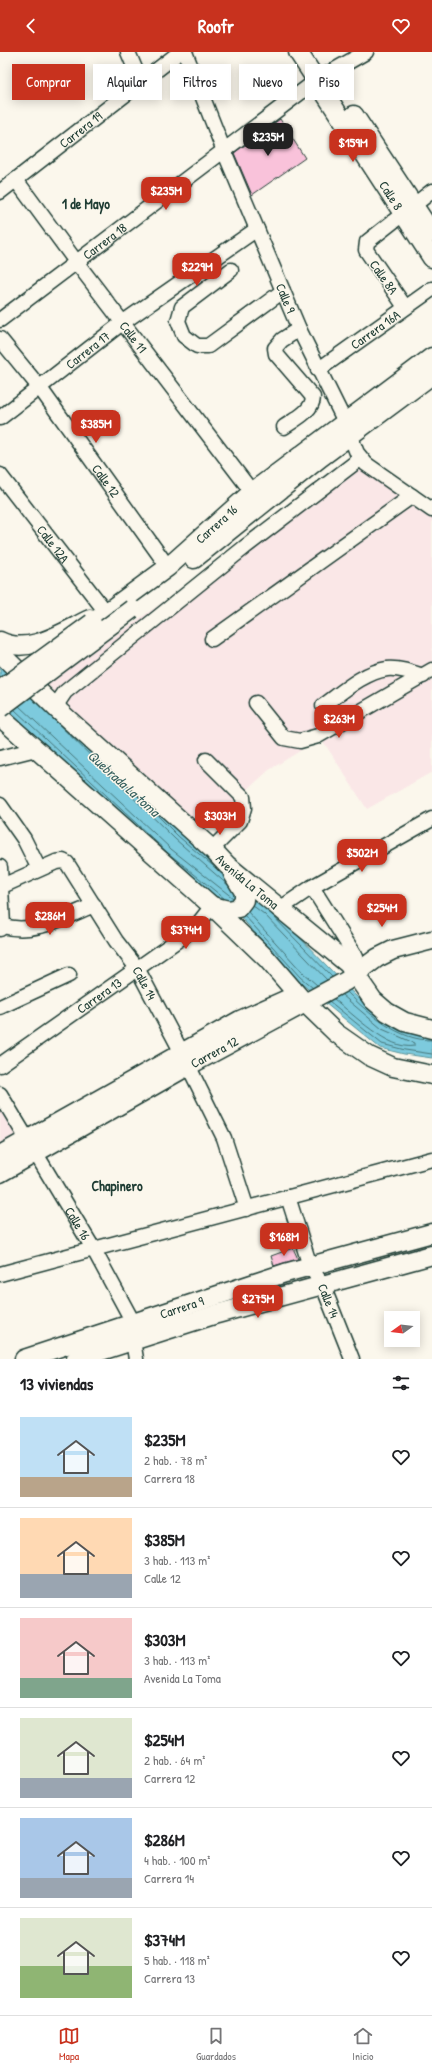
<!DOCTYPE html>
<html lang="es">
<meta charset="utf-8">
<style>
:root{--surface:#fff;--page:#f6f6f6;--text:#202124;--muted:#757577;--line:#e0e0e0;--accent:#c8321e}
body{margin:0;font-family:"Patrick Hand",sans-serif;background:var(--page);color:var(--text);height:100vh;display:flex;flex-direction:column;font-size:15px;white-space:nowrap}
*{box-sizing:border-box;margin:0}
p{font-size:13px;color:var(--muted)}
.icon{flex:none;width:22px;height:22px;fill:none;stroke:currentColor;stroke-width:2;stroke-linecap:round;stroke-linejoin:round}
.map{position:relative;height:1307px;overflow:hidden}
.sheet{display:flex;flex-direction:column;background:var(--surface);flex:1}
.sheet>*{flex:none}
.hud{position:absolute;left:12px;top:12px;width:408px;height:36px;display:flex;gap:8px}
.needle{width:26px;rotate:255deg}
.tools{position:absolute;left:384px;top:1259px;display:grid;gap:8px}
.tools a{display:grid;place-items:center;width:36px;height:36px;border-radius:0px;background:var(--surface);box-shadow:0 2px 10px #0003;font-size:20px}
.price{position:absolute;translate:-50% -34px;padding:0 9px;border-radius:8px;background:var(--accent);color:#fff;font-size:13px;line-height:26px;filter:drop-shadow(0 1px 2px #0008)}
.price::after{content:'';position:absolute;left:50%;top:24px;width:12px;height:9px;margin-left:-6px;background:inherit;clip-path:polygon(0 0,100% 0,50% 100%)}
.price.current{background:#222;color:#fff}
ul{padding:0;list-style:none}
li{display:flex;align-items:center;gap:12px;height:100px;padding:0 20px}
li+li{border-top:1px solid var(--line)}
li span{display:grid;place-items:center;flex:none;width:112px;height:80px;border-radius:0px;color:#555}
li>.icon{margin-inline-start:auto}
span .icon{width:48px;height:48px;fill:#fffc;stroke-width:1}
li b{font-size:17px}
h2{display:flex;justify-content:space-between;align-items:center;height:48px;padding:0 20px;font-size:17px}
.tag{padding:0 14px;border-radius:0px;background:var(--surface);box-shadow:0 2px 10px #0003;font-size:14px;line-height:36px}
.tag.current{background:var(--accent);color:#fff}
header{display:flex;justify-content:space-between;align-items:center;height:52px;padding:0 20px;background:var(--accent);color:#fff;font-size:18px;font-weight:800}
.tab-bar{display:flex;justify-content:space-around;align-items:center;height:56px;border-top:1px solid var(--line);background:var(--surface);font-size:11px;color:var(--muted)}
.tab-bar a{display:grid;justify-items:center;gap:2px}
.tab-bar .current{color:var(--accent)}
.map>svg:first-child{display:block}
.built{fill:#fae7e7}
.water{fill:#7dcadd;stroke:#579299}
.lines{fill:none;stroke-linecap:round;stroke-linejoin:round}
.shore{stroke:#457578;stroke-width:1}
.building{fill:#f9c2da;stroke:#1f3d34}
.minor-casing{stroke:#1f3d34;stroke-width:17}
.major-casing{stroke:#1f3d34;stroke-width:21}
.minor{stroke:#fbf7ec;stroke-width:14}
.major{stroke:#fbf7ec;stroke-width:18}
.major-bridge-casing{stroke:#1f3d34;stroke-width:21;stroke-linecap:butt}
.major-bridge{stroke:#fbf7ec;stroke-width:18}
.labels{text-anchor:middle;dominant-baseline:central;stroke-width:3;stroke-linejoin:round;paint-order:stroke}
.street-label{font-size:13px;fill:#1f3d34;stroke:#fbf7ec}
.neighbourhood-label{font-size:14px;font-weight:bold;fill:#1f3d34;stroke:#fbf7ec}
.water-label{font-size:14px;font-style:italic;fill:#36605e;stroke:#fbf7ec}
</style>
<header><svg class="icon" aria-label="back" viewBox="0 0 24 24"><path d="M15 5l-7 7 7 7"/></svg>Roofr<svg class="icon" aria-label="heart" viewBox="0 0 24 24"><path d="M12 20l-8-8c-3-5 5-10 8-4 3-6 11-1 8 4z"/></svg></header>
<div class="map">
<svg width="432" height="1307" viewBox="0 0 432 1307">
<rect width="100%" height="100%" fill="#fbf7ec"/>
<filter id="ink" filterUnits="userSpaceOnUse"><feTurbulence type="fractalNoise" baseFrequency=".025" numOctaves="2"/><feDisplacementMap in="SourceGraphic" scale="8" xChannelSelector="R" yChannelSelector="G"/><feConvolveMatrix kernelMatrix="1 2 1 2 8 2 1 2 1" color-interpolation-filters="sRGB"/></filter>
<g filter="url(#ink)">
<path class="built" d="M364,410L432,458V720L367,757L321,686L269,718L197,784L37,638Z
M0,1042L28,1087L0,1103Z"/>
<path class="water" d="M0,609L270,855L356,944L386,969L421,984H432V1006L404,1002L380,996L297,928L238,862L166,804L0,651Z"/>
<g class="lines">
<path class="shore" d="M31,645L175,787L229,834
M19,654L171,797L233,846
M15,658L168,801L225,847
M134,740L178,784L219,819
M252,853L264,862L327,928
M248,860L303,921L317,933
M271,862L332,925
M244,863L300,925L313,936
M347,940C369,962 399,989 432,988
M334,947C353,962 389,999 414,994V991L382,977L342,943
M329,949L382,992L405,998L432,1002"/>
</g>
<path class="building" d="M280,67L305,106L252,143L234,101Z
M293,1196L298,1207L274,1214L271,1204Z"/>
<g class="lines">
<defs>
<g id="minor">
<path d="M128,0L141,31"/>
<path id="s1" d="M185,0L224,99L299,277L345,370L357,401L366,412L432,458"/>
<path id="s2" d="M16,128L77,211L252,440"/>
<path id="s3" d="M0,140L180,0"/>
<path d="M231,218L182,255L178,269L184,284L197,294H208L283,239"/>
<path d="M405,255L366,198L367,190L432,139"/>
<path id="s4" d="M0,268L317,28L366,0"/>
<path id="s5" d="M0,287L40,336L168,515"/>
<path id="s6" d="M318,318L432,237"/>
<path id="s7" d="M0,366L122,271L257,177"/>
<path d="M284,375C294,368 313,359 313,345L276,302L275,296L282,288L299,277"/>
<path id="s8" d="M0,423L106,560"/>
<path d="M212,587L412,444"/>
<path d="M256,651L284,686L300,689L318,684L432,618"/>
<path d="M323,654C341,641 364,620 387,617C399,616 411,620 423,624"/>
<path d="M58,658L59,649L65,640L245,495L360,407"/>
<path d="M0,706L36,697"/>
<path d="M206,708L243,745L244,756L240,769L212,797"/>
<path d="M0,753L24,787L39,817"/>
<path d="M0,815L3,874L0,877"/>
<path id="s9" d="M0,835L56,810L63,809L67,811L116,889L137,916L181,999L224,1086L247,1157"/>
<path d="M312,835L356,905"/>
<path d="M281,856L312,835L432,767"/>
<path d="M3,874C34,883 65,865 94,853"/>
<path d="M0,955L69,923"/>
<path id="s10" d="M0,1013L185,883L198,872L212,854"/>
<path id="s11" d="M0,1042L94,1198L134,1272L133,1289L136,1307"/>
<path id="s12" d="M288,1145L310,1214L323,1234L352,1307"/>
<path d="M0,1222L432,1107"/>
</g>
<g id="major">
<path id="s13" d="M298,0L432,206"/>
<path d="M354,63L432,181"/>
<path d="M194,507L320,406L432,323"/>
<path id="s14" d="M92,571L168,515L252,440L432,305"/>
<path d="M0,589C29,604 64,579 90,567"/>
<path id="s15" d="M0,601L58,658L212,797L227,813L348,912L373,948L387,960L405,970L432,977"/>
<path d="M0,665L212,854L267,907L304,950L336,981L369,1004L393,1015L432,1023"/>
<path d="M212,854L229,858L238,856L244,848V840L233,822"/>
<path d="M0,1103L240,968L294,944"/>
<path id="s16" d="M0,1121L188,1014L346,929L377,906L393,898L432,888"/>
<path id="s17" d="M24,1307L285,1221L432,1181"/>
<path d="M76,1307L217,1262L432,1203"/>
</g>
</defs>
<use href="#minor" class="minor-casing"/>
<use href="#major" class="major-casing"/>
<use href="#minor" class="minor"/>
<use href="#major" class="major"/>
<defs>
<path id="major-bridge" d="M0,638L92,571
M0,656L132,557"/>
</defs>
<use href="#major-bridge" class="major-bridge-casing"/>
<use href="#major-bridge" class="major-bridge"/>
</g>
</g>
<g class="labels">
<g class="street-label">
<text stroke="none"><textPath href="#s3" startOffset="102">Carrera 19</textPath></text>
<text stroke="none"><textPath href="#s13" startOffset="171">Calle 8</textPath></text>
<text stroke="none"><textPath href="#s4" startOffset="131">Carrera 18</textPath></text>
<text transform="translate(384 225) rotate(55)">Calle 8A</text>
<text stroke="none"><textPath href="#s1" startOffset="266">Calle 9</textPath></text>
<text stroke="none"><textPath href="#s6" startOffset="70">Carrera 16A</textPath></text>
<text stroke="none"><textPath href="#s2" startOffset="196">Calle 11</textPath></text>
<text stroke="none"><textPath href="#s7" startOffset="111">Carrera 17</textPath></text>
<text stroke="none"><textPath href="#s5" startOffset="177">Calle 12</textPath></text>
<text stroke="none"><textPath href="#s14" startOffset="159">Carrera 16</textPath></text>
<text stroke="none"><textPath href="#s8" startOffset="87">Calle 12A</textPath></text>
<text stroke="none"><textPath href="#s15" startOffset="337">Avenida La Toma</textPath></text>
<text stroke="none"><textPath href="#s9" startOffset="216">Calle 14</textPath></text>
<text stroke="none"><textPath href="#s10" startOffset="121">Carrera 13</textPath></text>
<text stroke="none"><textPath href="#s16" startOffset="246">Carrera 12</textPath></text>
<text stroke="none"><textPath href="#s11" startOffset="151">Calle 16</textPath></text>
<text stroke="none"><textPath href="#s12" startOffset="112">Calle 14</textPath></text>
<text stroke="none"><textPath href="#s17" startOffset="166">Carrera 9</textPath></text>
</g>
<g class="neighbourhood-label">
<text x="86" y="151">1 de Mayo</text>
<text x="117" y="1133">Chapinero</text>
</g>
<g class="water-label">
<text transform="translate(124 731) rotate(42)">Quebrada La toma</text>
</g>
</g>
</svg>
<div class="tools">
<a><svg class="needle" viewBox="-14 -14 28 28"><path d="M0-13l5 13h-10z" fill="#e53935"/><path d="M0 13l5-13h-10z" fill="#757577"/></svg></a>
</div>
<b class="price current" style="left:268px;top:105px">$235M</b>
<b class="price" style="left:353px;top:111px">$159M</b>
<b class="price" style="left:166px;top:159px">$235M</b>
<b class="price" style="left:197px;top:235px">$229M</b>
<b class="price" style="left:96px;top:392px">$385M</b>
<b class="price" style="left:339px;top:687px">$263M</b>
<b class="price" style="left:220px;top:784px">$303M</b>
<b class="price" style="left:362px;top:821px">$502M</b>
<b class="price" style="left:382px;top:876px">$254M</b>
<b class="price" style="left:50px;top:884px">$286M</b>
<b class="price" style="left:186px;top:898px">$374M</b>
<b class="price" style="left:284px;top:1205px">$168M</b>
<b class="price" style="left:258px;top:1267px">$275M</b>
<div class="hud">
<a class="tag current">Comprar</a>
<a class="tag">Alquilar</a>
<a class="tag">Filtros</a>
<a class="tag">Nuevo</a>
<a class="tag">Piso</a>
</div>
</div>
<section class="sheet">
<h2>13 viviendas<svg class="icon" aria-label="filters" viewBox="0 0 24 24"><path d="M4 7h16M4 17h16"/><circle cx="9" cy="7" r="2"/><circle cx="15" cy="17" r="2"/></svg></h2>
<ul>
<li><span style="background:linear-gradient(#bfe0f5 75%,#b9a48a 0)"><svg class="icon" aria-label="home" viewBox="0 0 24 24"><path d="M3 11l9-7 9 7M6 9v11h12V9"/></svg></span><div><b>$235M</b><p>2 hab. · 78 m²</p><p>Carrera 18</p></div><svg class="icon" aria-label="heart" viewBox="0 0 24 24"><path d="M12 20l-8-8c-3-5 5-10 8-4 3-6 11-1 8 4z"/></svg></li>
<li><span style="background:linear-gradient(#ffd9b3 70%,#9aa5b1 0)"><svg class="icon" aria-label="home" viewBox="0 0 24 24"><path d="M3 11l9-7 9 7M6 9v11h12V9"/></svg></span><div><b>$385M</b><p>3 hab. · 113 m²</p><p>Calle 12</p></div><svg class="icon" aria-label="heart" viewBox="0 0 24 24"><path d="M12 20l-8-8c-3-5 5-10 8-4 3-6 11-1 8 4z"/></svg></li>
<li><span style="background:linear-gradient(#f6c9c9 75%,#7fa58c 0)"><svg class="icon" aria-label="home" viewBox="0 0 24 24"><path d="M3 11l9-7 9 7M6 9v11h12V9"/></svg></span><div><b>$303M</b><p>3 hab. · 113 m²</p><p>Avenida La Toma</p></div><svg class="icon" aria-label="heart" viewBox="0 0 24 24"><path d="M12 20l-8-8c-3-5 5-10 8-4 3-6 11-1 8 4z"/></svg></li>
<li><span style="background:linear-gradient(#dfe7d0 75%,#9aa5b1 0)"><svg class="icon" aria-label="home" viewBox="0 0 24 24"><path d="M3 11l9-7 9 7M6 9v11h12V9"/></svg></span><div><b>$254M</b><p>2 hab. · 64 m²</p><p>Carrera 12</p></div><svg class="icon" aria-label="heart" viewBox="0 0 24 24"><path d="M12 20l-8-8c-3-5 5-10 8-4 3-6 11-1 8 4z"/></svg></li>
<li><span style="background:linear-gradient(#a9c7e8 75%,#9aa5b1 0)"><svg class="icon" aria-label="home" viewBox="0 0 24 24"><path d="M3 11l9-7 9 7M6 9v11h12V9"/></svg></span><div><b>$286M</b><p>4 hab. · 100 m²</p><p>Carrera 14</p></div><svg class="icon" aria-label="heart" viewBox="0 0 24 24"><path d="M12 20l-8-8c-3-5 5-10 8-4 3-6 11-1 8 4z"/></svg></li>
<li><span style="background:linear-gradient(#dfe7d0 60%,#8fb573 0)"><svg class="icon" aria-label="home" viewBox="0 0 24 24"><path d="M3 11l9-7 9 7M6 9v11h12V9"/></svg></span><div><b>$374M</b><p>5 hab. · 118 m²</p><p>Carrera 13</p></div><svg class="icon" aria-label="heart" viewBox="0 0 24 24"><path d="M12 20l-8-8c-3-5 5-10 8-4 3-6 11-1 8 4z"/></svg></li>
</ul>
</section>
<nav class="tab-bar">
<a class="current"><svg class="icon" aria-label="map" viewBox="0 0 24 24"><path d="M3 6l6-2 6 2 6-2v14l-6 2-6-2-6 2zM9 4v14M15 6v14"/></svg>Mapa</a>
<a><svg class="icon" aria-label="saved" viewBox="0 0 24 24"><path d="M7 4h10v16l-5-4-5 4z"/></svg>Guardados</a>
<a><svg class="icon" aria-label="home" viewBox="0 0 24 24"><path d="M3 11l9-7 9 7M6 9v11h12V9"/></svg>Inicio</a>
</nav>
